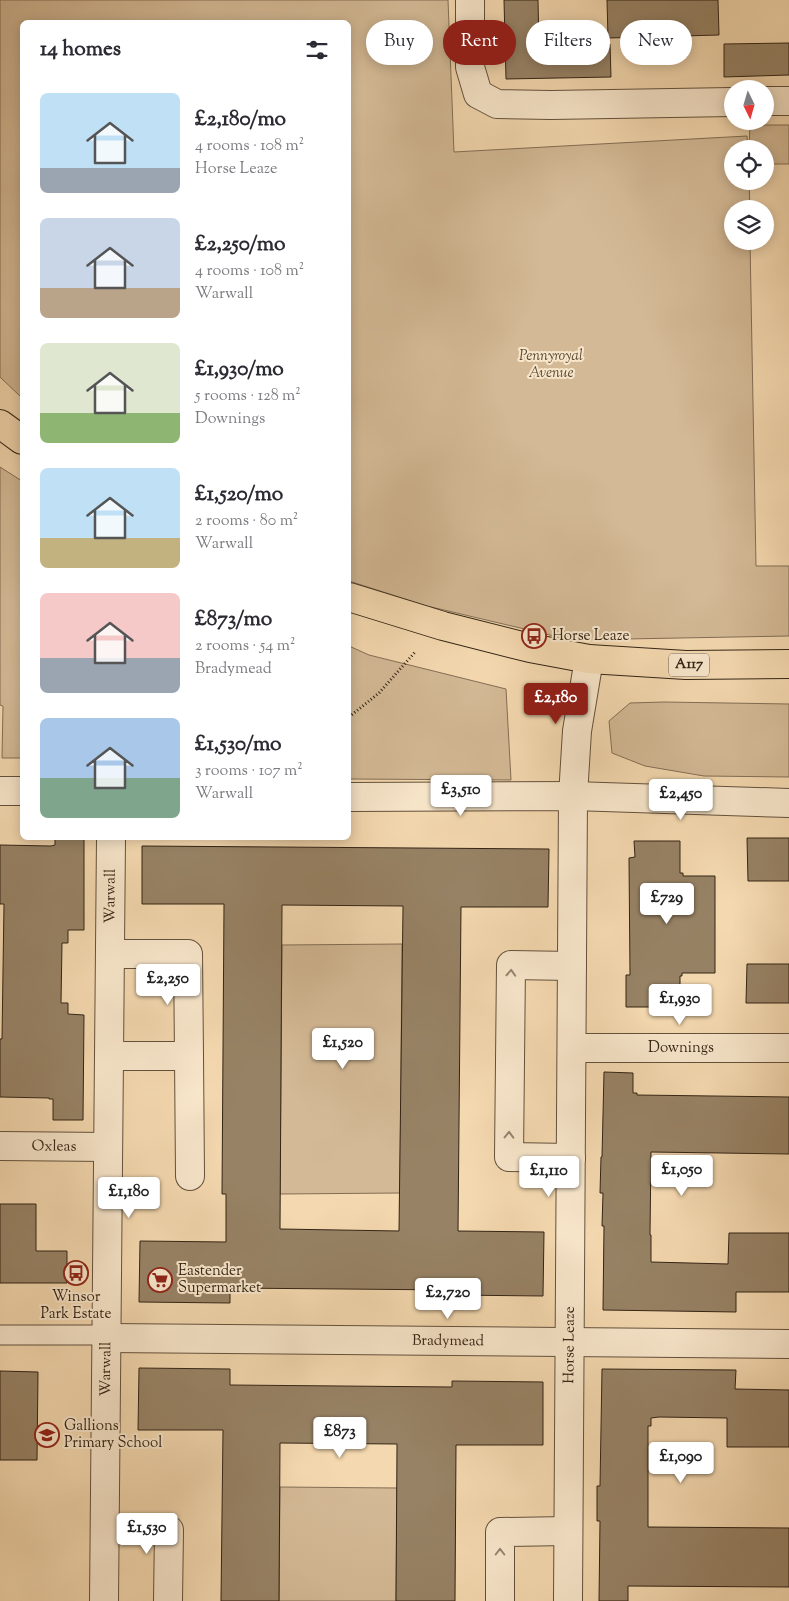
<!DOCTYPE html>
<meta charset="utf-8">
<style>
:root{--surface:#fff;--page:#f7f7f7;--text:#2b2b33;--muted:#7c7c81;--accent:#8f2418}
body{margin:0;font-family:"Sorts Mill Goudy",serif;background:var(--page);color:var(--text);height:100vh;display:flex;flex-direction:column;font-size:19px;white-space:nowrap}
*{box-sizing:border-box;margin:0}
p{font-size:16px;color:var(--muted)}
.icon{flex:none;width:28px;height:28px;fill:none;stroke:currentColor;stroke-width:2;stroke-linecap:round;stroke-linejoin:round}
.map{position:relative;flex:1;overflow:hidden}
.sheet{position:absolute;left:20px;top:20px;width:331px;height:820px;display:flex;flex-direction:column;background:var(--surface);border-radius:8px;box-shadow:0 2px 12px #0003}
.sheet>*{flex:none}
.top-card{position:absolute;left:366px;top:20px;width:348px;height:45px;display:flex;gap:10px}
.needle{width:32px;rotate:175deg}
.tools{position:absolute;left:724px;top:80px;display:grid;gap:10px}
.tools a{display:grid;place-items:center;width:50px;height:50px;border-radius:50%;background:var(--surface);box-shadow:0 2px 12px #0003;font-size:25px}
.price{position:absolute;translate:-50% -42px;padding:0 11px;border-radius:5px;background:#fff;color:#222;font-size:16px;line-height:32px;filter:drop-shadow(0 1px 2px #0008)}
.price::after{content:'';position:absolute;left:50%;top:30px;width:15px;height:11px;margin-left:-8px;background:inherit;clip-path:polygon(0 0,100% 0,50% 100%)}
.price.on{background:var(--accent);color:#fff}
ul{padding:0;list-style:none}
li{display:flex;align-items:center;gap:15px;height:125px;padding:0 20px}
li span{display:grid;place-items:center;flex:none;width:140px;height:100px;border-radius:8px;color:#555}
li>.icon{margin-inline-start:auto}
span .icon{width:60px;height:60px;fill:#fffc;stroke-width:1}
li b{font-size:21px}
h2{display:flex;justify-content:space-between;align-items:center;height:60px;padding:0 20px;font-size:21px}
.chip{padding:0 18px;border-radius:22px;background:var(--surface);box-shadow:0 2px 12px #0003;font-size:18px;line-height:45px}
.chip.on{background:var(--accent);color:#fff}
.map>svg:first-child{display:block}
.green{fill:#d3b995;stroke:#836e55}
.building{fill:#978265;stroke:#332415;fill-rule:evenodd}
.lines{fill:none;stroke-linecap:round;stroke-linejoin:round}
.service-casing{stroke:#63513c;stroke-width:21}
.minor-casing{stroke:#63513c;stroke-width:30}
.primary-casing{stroke:#332415;stroke-width:30}
.path{stroke:#332415;stroke-width:3;stroke-dasharray:1 2.5;stroke-linecap:butt}
.service{stroke:#f8e6cb;stroke-width:19}
.minor{stroke:#f8e6cb;stroke-width:28}
.primary{stroke:#f4d8af;stroke-width:28}
.oneway{stroke:#968570}
.labels{text-anchor:middle;dominant-baseline:central;stroke-width:4;stroke-linejoin:round;paint-order:stroke}
.shield{fill:#f8e6cb;stroke:#6e5e4c;stroke-width:1}
.shield-label{font-size:14px;font-weight:bold;fill:#332415}
.park-label{font-size:15px;font-style:italic;fill:#5b4935;stroke:#f8e6cb}
.poi-label{font-size:15px;fill:#332415;stroke:#f8e6cb;text-anchor:start}
.street-label{font-size:15px;fill:#332415;stroke:#f8e6cb}
</style>
<div class="map">
<svg width="789" height="1601" viewBox="0 0 789 1601">
<rect width="100%" height="100%" fill="#f4d8af"/>
<filter id="stains"><feTurbulence type="fractalNoise" baseFrequency=".004" numOctaves="4"/><feColorMatrix values="0 0 0 0 .2 0 0 0 0 .09 0 0 0 0 .02 0 0 0 .5 -.17"/></filter>
<radialGradient id="worn" r=".72"><stop offset=".6" stop-color="#630" stop-opacity="0"/><stop offset="1" stop-color="#630" stop-opacity=".3"/></radialGradient>
<path class="green" d="M0,0H448L454,152L747,136L748,149H732V181H749L750,209H732V241H750L756,566H789V636L571,640L427,606L349,581V22H22V398L0,377Z
M750,125H789V164H765V149H749Z
M0,467L22,481V758H2L3,706L0,705Z
M349,646L369,655L506,689L511,780L349,779Z
M664,702L789,704V777L704,776L645,766L612,753L609,721L630,703Z
M402,944L400,1193L280,1194L282,945Z
M280,1487L397,1488L396,1601H279Z"/>
<path class="building" d="M504,0H538L539,46L610,44L611,77L506,79Z
M607,0H718L719,35L608,38Z
M789,43V75L724,77V44Z
M55,838H84V930H68V943H62L61,1003H68V1014L84,1015L83,1120H53V1099H49V1098L0,1097V1039H2L4,904H0V845L51,846L55,845Z
M747,838H789V881H748Z
M634,841H680V873H683V876H715V973H682V976H680V1007H626V975H630L629,858L635,857Z
M142,846L549,849L548,907H461L458,1231L544,1232L543,1296L452,1295L453,1290L230,1288V1303L139,1302L140,1241L226,1242V1194H222L224,904H142ZM282,905L403,906L399,1231L280,1229Z
M747,964H789V1003H746Z
M604,1072L633,1073V1093H637V1095L789,1097V1154L651,1152L650,1235H651V1262L728,1264L729,1233H789V1292H736V1312L603,1310L604,1226H602L603,1193H600L601,1157H602Z
M0,1204H36V1251H67V1283H0Z
M139,1368L230,1369V1385L452,1387V1381L543,1382V1445H456L455,1601H396L397,1444L280,1443L279,1601H221L223,1430H138Z
M602,1369L736,1370L735,1389L789,1390V1447H727V1418L659,1417L651,1418V1426H648V1527L789,1528V1587L628,1586V1601H599L600,1521H597V1486H600Z
M0,1371L38,1372L37,1460H0Z"/>
<g class="lines">
<defs>
<path id="service" d="M0,1335H107"/>
<g id="minor">
<path d="M470,0V67L478,94L497,104L551,105L732,102"/>
<path d="M765,101H789"/>
<path d="M0,791H22"/>
<path d="M349,797L573,796L789,803"/>
<path id="s1" d="M572,1048H789"/>
<path d="M109,1056H189L188,954H110"/>
<path d="M189,1056L190,1176"/>
<path id="s2" d="M0,1146L108,1147"/>
<path d="M571,1158L509,1157L511,965L572,966"/>
<path id="s3" d="M107,1338L789,1344"/>
<path d="M105,1530H169L168,1601"/>
<path id="s4" d="M104,1601L111,838"/>
<path d="M500,1601V1532L568,1531"/>
<path id="s5" d="M568,1601L573,796L577,731L589,659"/>
</g>
<path id="primary" d="M0,424L22,440
M349,597L443,626L530,648L589,659L686,665L789,664"/>
</defs>
<use href="#service" class="service-casing"/>
<use href="#minor" class="minor-casing"/>
<use href="#primary" class="primary-casing"/>
<path class="path" d="M349,717L379,693L416,651"/>
<use href="#service" class="service"/>
<use href="#minor" class="minor"/>
<use href="#primary" class="primary"/>
</g>
<defs><path id="oneway-chevron" d="M-2-3.5L2.5 0L-2 3.5" fill="none" stroke-width="1.6" stroke-linecap="round" stroke-linejoin="round" transform="scale(1.25)"/></defs>
<g class="oneway">
<use href="#oneway-chevron" transform="translate(511 973) rotate(-87)"/>
<use href="#oneway-chevron" transform="translate(509 1135) rotate(-89)"/>
<use href="#oneway-chevron" transform="translate(500 1552) rotate(-90)"/>
</g>
<defs>
<symbol id="bus-ring" viewBox="-11 -11 22 22"><circle r="9.5" fill="#f8e6cb" stroke="#8f2418" stroke-width="1.5"/><path d="M-5-6H5V4H4V6H2V4H-2V6H-4V4H-5ZM-3.5-4V0h7V-4ZM-3.5 1.2v1.5H-2V1.2ZM2 1.2v1.5H3.5V1.2Z" fill="#8f2418"/></symbol>
<symbol id="supermarket-ring" viewBox="-11 -11 22 22"><circle r="9.5" fill="#f8e6cb" stroke="#8f2418" stroke-width="1.5"/><path d="M-6-5.5h2.5l.6 2H6L4.5 2H-2.5L-4.4-4H-6ZM-1.5 3.2a1.3 1.3 0 1 0 .1 0ZM3 3.2a1.3 1.3 0 1 0 .1 0Z" fill="#8f2418"/></symbol>
<symbol id="school-ring" viewBox="-11 -11 22 22"><circle r="9.5" fill="#f8e6cb" stroke="#8f2418" stroke-width="1.5"/><path d="M0-5L7-2L0 1L-7-2ZM-4 1L0 2.5L4 1V4Q0 6-4 4Z" fill="#8f2418"/></symbol>
</defs>
<g fill-rule="evenodd">
<use href="#bus-ring" x="520" y="622" width="28" height="28"/>
<use href="#bus-ring" x="62" y="1259" width="28" height="28"/>
<use href="#supermarket-ring" x="146" y="1266" width="28" height="28"/>
<use href="#school-ring" x="33" y="1421" width="28" height="28"/>
</g>
<g class="labels">
<rect class="shield" x="669" y="653.5" width="40" height="23" rx="4"/>
<g class="shield-label">
<text x="689" y="665">A117</text>
</g>
<g class="park-label">
<text x="551" y="356">Pennyroyal<tspan x="551" dy="17">Avenue</tspan></text>
</g>
<g class="poi-label">
<text x="552" y="636">Horse Leaze</text>
<text x="178" y="1271">Eastender<tspan x="178" dy="17">Supermarket</tspan></text>
<text x="76" y="1297" text-anchor="middle">Winsor<tspan x="76" dy="17">Park Estate</tspan></text>
<text x="64" y="1426">Gallions<tspan x="64" dy="17">Primary School</tspan></text>
</g>
<g class="street-label">
<text stroke="none"><textPath href="#s4" startOffset="705">Warwall</textPath></text>
<text stroke="none"><textPath href="#s1" startOffset="109">Downings</textPath></text>
<text stroke="none"><textPath href="#s2" startOffset="54">Oxleas</textPath></text>
<text stroke="none"><textPath href="#s3" startOffset="341">Bradymead</textPath></text>
<text stroke="none"><textPath href="#s5" startOffset="256">Horse Leaze</textPath></text>
<text stroke="none"><textPath href="#s4" startOffset="232">Warwall</textPath></text>
</g>
</g>
<rect width="100%" height="100%" filter="url(#stains)"/>
<rect width="100%" height="100%" fill="url(#worn)"/>
</svg>
<div class="tools">
<a><svg class="needle" viewBox="-14 -14 28 28"><path d="M0-13l5 13h-10z" fill="#e53935"/><path d="M0 13l5-13h-10z" fill="#7c7c81"/></svg></a>
<a><svg class="icon" aria-label="locate" viewBox="0 0 24 24"><circle cx="12" cy="12" r="6"/><path d="M12 2v4M12 18v4M2 12h4M18 12h4"/></svg></a>
<a><svg class="icon" aria-label="layers" viewBox="0 0 24 24"><path d="M12 4l9 5-9 5-9-5zM3 14l9 5 9-5"/></svg></a>
</div>
<b class="price on" style="left:556px;top:725px">£2,180</b>
<b class="price" style="left:461px;top:817px">£3,510</b>
<b class="price" style="left:681px;top:821px">£2,450</b>
<b class="price" style="left:667px;top:925px">£729</b>
<b class="price" style="left:168px;top:1006px">£2,250</b>
<b class="price" style="left:680px;top:1026px">£1,930</b>
<b class="price" style="left:343px;top:1070px">£1,520</b>
<b class="price" style="left:682px;top:1197px">£1,050</b>
<b class="price" style="left:549px;top:1198px">£1,110</b>
<b class="price" style="left:129px;top:1219px">£1,180</b>
<b class="price" style="left:448px;top:1320px">£2,720</b>
<b class="price" style="left:340px;top:1459px">£873</b>
<b class="price" style="left:681px;top:1484px">£1,090</b>
<b class="price" style="left:147px;top:1555px">£1,530</b>
<div class="top-card">
<a class="chip">Buy</a>
<a class="chip on">Rent</a>
<a class="chip">Filters</a>
<a class="chip">New</a>
</div>
<section class="sheet">
<h2>14 homes<svg class="icon" aria-label="filters" viewBox="0 0 24 24"><path d="M4 7h16M4 17h16"/><circle cx="9" cy="7" r="2"/><circle cx="15" cy="17" r="2"/></svg></h2>
<ul>
<li><span style="background:linear-gradient(#bfe0f5 75%,#9aa5b1 0)"><svg class="icon" aria-label="home" viewBox="0 0 24 24"><path d="M3 11l9-7 9 7M6 9v11h12V9"/></svg></span><div><b>£2,180/mo</b><p>4 rooms · 108 m²</p><p>Horse Leaze</p></div></li>
<li><span style="background:linear-gradient(#c9d6e8 70%,#b9a48a 0)"><svg class="icon" aria-label="home" viewBox="0 0 24 24"><path d="M3 11l9-7 9 7M6 9v11h12V9"/></svg></span><div><b>£2,250/mo</b><p>4 rooms · 108 m²</p><p>Warwall</p></div></li>
<li><span style="background:linear-gradient(#dfe7d0 70%,#8fb573 0)"><svg class="icon" aria-label="home" viewBox="0 0 24 24"><path d="M3 11l9-7 9 7M6 9v11h12V9"/></svg></span><div><b>£1,930/mo</b><p>5 rooms · 128 m²</p><p>Downings</p></div></li>
<li><span style="background:linear-gradient(#bfe0f5 70%,#c2b280 0)"><svg class="icon" aria-label="home" viewBox="0 0 24 24"><path d="M3 11l9-7 9 7M6 9v11h12V9"/></svg></span><div><b>£1,520/mo</b><p>2 rooms · 80 m²</p><p>Warwall</p></div></li>
<li><span style="background:linear-gradient(#f6c9c9 65%,#9aa5b1 0)"><svg class="icon" aria-label="home" viewBox="0 0 24 24"><path d="M3 11l9-7 9 7M6 9v11h12V9"/></svg></span><div><b>£873/mo</b><p>2 rooms · 54 m²</p><p>Bradymead</p></div></li>
<li><span style="background:linear-gradient(#a9c7e8 60%,#7fa58c 0)"><svg class="icon" aria-label="home" viewBox="0 0 24 24"><path d="M3 11l9-7 9 7M6 9v11h12V9"/></svg></span><div><b>£1,530/mo</b><p>3 rooms · 107 m²</p><p>Warwall</p></div></li>
</ul>
</section>
</div>
